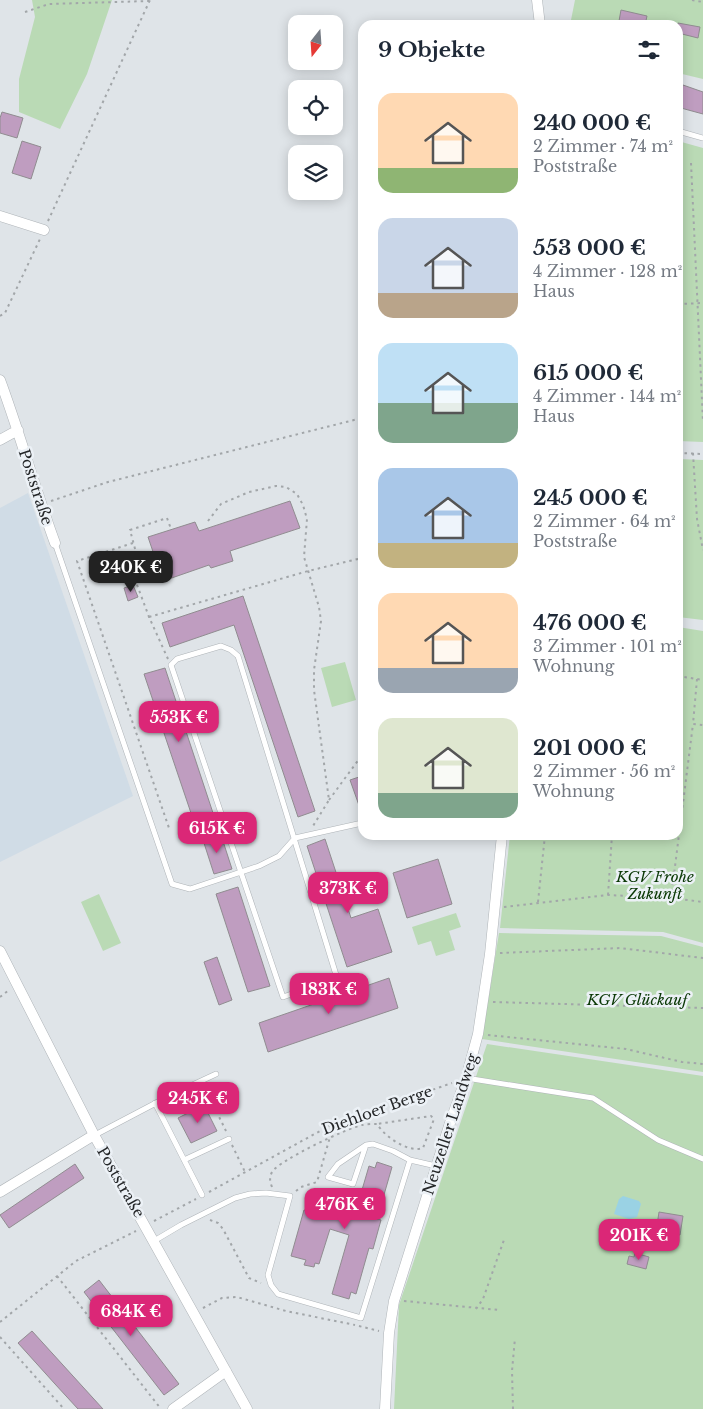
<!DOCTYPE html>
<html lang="de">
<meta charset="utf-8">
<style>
:root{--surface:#fff;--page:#f6f6f7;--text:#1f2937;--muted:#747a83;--accent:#db2777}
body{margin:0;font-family:"Libre Baskerville",serif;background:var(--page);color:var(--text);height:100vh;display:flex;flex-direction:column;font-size:19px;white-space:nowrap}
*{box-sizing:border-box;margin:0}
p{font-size:16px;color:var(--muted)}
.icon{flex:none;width:28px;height:28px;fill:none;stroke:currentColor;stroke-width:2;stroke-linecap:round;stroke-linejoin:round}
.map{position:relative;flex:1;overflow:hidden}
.side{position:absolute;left:358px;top:20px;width:325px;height:820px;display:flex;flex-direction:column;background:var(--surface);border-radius:15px;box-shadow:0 2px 12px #0003}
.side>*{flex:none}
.needle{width:32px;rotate:197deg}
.controls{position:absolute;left:288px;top:15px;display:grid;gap:10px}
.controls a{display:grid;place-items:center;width:55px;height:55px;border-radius:10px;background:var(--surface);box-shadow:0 2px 12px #0003;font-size:25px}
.price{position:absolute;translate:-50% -42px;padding:0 11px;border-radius:10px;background:var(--accent);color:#fff;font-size:16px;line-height:32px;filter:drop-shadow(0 1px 2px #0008)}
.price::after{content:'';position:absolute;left:50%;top:30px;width:15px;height:11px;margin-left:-8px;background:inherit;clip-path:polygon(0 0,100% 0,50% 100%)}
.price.current{background:#222;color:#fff}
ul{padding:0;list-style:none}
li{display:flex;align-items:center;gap:15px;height:125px;padding:0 20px}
li span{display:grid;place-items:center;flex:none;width:140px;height:100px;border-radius:15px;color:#555}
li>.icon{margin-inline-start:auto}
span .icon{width:60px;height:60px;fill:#fffc;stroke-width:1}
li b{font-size:21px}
h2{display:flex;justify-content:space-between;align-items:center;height:60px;padding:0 20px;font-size:21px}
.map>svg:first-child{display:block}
.built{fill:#d0dce6}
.green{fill:#badab5}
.water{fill:#9ad2e4}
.building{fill:#bf9dc0;stroke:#908c90}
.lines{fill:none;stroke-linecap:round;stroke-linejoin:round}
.lane-casing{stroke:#afb4b8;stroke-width:6}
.street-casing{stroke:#afb4b8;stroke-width:11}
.path{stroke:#a2a6a9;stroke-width:2;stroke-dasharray:2.5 4;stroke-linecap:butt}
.lane{stroke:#fff;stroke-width:5}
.street{stroke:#fff;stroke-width:10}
.labels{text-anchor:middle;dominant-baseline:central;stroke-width:5;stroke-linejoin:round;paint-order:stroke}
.street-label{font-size:15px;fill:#242628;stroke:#ecf1f6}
.park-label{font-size:15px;font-style:italic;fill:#0a3805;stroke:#ecf1f6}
</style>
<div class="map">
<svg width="703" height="1409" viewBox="0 0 703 1409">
<rect width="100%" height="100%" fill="#dfe4e8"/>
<path class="built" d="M28,493L133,796L0,862V508Z"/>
<path class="green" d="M32,0H112L87,74L60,129L19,112V79L35,17Z
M575,0H703V79L678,73V25H570Z
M678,141L703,148V442L678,441Z
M678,459L703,460V620L678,617Z
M678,627L703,631V943L663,932L500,928L510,835H678Z
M345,662L356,700L332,707L321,668Z
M99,894L121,943L103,951L81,902Z
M456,913L461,927L449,931L455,950L436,956L431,941L418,945L412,927Z
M499,933L661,936L703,947V1072L482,1039Z
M487,1044L703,1076V1409H394L399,1305Z"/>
<path class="water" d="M623,1196L639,1201L641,1204L637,1217L629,1219L614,1214L619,1199Z"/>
<path class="building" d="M621,10L647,16L645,25L619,21Z
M678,23L700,27L698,38L678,33Z
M683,85L703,92V114L681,108L678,104Z
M2,112L23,118L17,138L0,133V118Z
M22,141L41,147L31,179L12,173Z
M290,501L300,528L230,551L233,561L211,568L209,565L163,581L148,537L195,522L199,531Z
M133,585L138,597L128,601L124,588Z
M243,596L315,811L298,817L234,625L170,647L162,623Z
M165,668L213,813L193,819L144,674Z
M362,776V811H361L350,780Z
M221,835L232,869L214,874L203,840Z
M325,839L351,918L378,909L392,952L347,967L307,846Z
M438,859L452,904L407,918L393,873Z
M238,887L270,986L248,992L216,894Z
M217,957L232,1000L219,1005L204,962Z
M389,978L398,1008L268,1052L259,1023Z
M204,1105L217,1131L191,1143L178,1118Z
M377,1162L392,1167L377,1219L381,1220L373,1249L369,1248L356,1294L351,1292L349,1299L332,1294L349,1235L330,1229L319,1264L315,1263L314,1267L304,1265L306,1260L291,1256L304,1210L314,1212L319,1196L357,1207L369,1166L375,1168Z
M75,1164L84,1178L9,1228L0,1215Z
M659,1212L683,1216L680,1235L656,1232Z
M635,1253L649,1257L646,1269L627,1264L629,1256L634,1257Z
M99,1280L179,1384L164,1395L84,1292Z
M32,1331L103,1409H78L55,1384L18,1343Z"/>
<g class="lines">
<defs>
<path id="lane" d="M678,131L703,138
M55,543L172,884L190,889L259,866L279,856L295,838L362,823
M221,646L231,650L238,656L337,978L283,997L171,665L177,659Z
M466,1078L593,1098L658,1140L703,1159
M155,1103L202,1195
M95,1135L173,1094L216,1074
M366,1145L353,1184L328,1177L338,1164L366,1145L373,1144L393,1151L410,1160
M184,1160L229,1139
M154,1241L181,1225L235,1198L250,1194L266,1193L290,1196L268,1275L271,1285L278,1294L361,1318L410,1160L436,1166"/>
<path id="street" d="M537,0L540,25
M0,216L44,230
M0,380C20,434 35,489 55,543
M0,440L18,430
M0,951L94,1135L247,1409
M0,1192L94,1135
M173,1409L226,1371
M385,1409L389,1333L394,1301L450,1123L466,1078L478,1034L490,954L502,835"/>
</defs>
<use href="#lane" class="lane-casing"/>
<use href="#street" class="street-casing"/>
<path class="path" d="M692,0L703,2
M25,12L49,4L149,1
M691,163L703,422
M48,221L150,0
M678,304L703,303
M0,316L5,313L40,239
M678,453L703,454
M693,453L697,519L703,550
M51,501L108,482L362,418
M208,521L221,504L249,492L276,486L286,487L297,494L303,505L307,519L304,557L319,607L321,621L314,670V690L329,800L313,826
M133,543L77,561L169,828
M149,617L308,571L362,558
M168,659L149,617L136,582L138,560L130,530L167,518L171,529
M678,676L703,680
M697,679L693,724L703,725
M329,800L362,755
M608,895L612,835
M671,898L693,724
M538,902L545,835
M504,907L608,895L671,898L703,902
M500,953L620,948L703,958
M0,997L9,990
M493,1002L703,1008
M488,1035L626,1049L682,1062L703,1064
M205,1088L226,1131
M232,1145L245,1172
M272,1187C270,1182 269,1178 272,1172C278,1161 347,1128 362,1125C366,1124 372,1124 377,1124C385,1137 408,1153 423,1148L434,1119L431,1116L377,1124
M296,1191L301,1187L317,1182L330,1137
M209,1192L331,1125L452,1083
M210,1220L218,1223L223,1229L249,1278L261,1283
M154,1221L196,1199
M57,1276L161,1409
M404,1301L499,1310
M203,1308L222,1298L237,1297L286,1311L355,1325
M476,1309L483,1299L505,1237
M0,1322L76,1261L136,1231
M359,1326L379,1331
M0,1337L64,1409
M513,1409L512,1371L515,1338"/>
<use href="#lane" class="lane"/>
<use href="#street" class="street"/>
</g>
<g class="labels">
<g class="street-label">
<text transform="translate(36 487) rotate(72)">Poststraße</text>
<text transform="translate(377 1110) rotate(-20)">Diehloer Berge</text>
<text transform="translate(450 1124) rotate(-72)">Neuzeller Landweg</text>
<text transform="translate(121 1182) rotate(60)">Poststraße</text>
</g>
<g class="park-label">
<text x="655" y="876">KGV Frohe<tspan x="655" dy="17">Zukunft</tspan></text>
<text x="637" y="999">KGV Glückauf</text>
</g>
</g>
</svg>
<div class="controls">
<a><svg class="needle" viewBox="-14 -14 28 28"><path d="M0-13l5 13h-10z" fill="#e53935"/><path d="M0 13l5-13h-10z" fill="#747a83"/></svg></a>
<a><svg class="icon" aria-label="locate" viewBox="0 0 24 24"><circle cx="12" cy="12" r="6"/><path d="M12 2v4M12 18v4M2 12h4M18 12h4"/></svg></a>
<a><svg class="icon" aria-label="layers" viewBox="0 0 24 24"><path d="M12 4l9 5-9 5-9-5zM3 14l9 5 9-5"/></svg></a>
</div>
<b class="price current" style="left:131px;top:593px">240K €</b>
<b class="price" style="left:179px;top:743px">553K €</b>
<b class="price" style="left:217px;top:854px">615K €</b>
<b class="price" style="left:348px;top:914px">373K €</b>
<b class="price" style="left:329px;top:1015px">183K €</b>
<b class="price" style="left:198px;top:1124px">245K €</b>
<b class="price" style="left:345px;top:1230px">476K €</b>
<b class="price" style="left:639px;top:1261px">201K €</b>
<b class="price" style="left:131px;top:1337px">684K €</b>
<section class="side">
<h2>9 Objekte<svg class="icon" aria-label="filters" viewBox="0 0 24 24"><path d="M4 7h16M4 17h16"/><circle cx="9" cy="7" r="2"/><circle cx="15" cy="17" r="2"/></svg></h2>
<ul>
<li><span style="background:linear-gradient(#ffd9b3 75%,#8fb573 0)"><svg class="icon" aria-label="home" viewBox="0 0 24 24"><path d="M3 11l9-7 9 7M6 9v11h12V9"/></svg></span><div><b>240 000 €</b><p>2 Zimmer · 74 m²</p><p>Poststraße</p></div></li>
<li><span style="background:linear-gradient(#c9d6e8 75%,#b9a48a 0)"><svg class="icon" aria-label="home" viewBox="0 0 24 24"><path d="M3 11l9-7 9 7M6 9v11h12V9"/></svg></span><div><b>553 000 €</b><p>4 Zimmer · 128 m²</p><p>Haus</p></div></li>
<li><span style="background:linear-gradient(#bfe0f5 60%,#7fa58c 0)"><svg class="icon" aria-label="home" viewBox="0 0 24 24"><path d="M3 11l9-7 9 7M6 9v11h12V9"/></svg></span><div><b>615 000 €</b><p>4 Zimmer · 144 m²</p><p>Haus</p></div></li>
<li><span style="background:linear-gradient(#a9c7e8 75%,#c2b280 0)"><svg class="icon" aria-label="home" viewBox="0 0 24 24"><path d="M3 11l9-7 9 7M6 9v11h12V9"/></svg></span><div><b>245 000 €</b><p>2 Zimmer · 64 m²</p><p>Poststraße</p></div></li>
<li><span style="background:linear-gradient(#ffd9b3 75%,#9aa5b1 0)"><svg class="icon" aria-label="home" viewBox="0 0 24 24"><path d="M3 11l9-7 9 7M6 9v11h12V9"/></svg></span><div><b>476 000 €</b><p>3 Zimmer · 101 m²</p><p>Wohnung</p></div></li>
<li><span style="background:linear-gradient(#dfe7d0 75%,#7fa58c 0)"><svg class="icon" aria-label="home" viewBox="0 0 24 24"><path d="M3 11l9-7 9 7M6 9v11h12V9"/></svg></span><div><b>201 000 €</b><p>2 Zimmer · 56 m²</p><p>Wohnung</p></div></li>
</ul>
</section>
</div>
